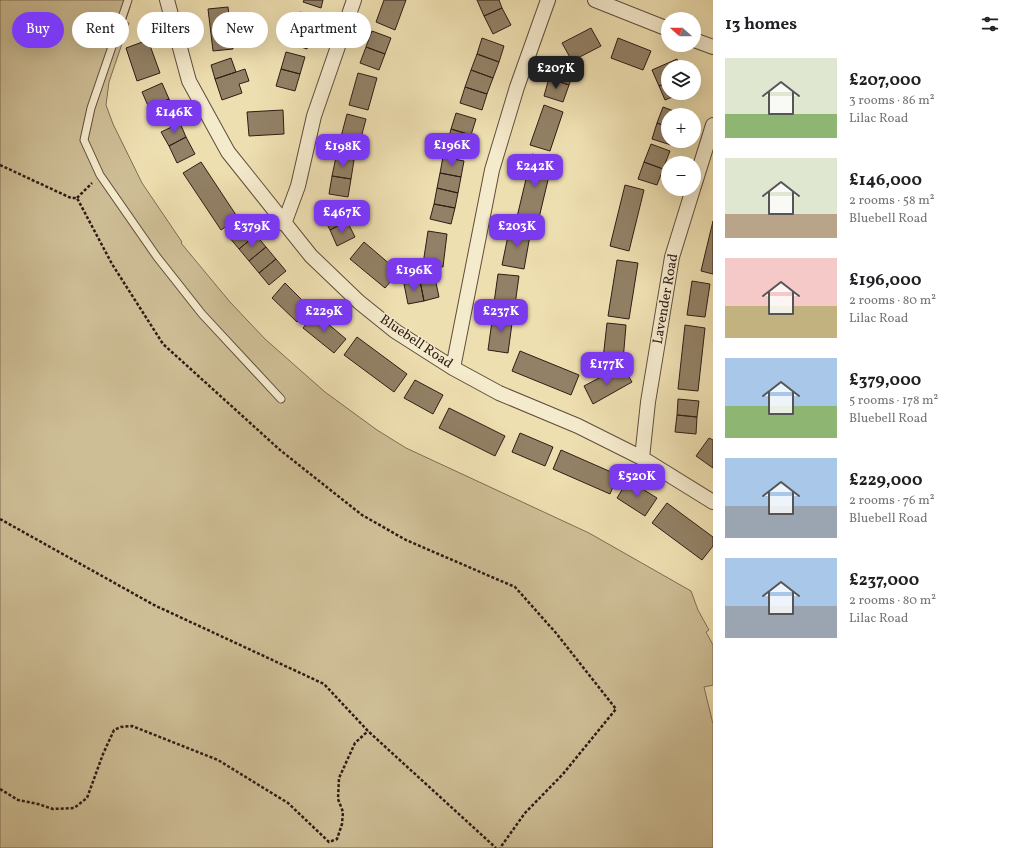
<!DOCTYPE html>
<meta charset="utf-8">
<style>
:root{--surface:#fff;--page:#f2f2f2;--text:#202124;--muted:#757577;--accent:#7c3aed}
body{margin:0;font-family:Vollkorn,serif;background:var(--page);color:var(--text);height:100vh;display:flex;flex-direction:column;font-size:15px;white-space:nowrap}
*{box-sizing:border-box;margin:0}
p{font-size:13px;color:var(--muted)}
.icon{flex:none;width:22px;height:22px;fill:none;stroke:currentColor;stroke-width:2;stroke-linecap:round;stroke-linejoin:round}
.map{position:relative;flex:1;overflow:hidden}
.side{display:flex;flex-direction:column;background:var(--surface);width:300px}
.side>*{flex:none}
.guide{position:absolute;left:12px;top:12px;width:380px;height:36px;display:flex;gap:8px}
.needle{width:26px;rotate:291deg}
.fabs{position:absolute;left:661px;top:12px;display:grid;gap:8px}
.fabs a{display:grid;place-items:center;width:40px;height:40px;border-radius:50%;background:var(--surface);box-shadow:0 4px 16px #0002;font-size:20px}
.price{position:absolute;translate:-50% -34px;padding:0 9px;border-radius:8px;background:var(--accent);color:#fff;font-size:13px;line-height:26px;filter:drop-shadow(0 1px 2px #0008)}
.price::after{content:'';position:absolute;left:50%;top:24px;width:12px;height:9px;margin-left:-6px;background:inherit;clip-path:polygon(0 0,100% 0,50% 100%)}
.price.selected{background:#222;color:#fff}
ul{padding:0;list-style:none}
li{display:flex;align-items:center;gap:12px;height:100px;padding:0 12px}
li span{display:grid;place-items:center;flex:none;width:112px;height:80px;border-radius:0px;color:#555}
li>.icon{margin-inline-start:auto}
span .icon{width:48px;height:48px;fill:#fffc;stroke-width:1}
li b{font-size:17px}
h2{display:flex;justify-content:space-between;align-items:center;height:48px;padding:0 12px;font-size:17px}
.pill{padding:0 14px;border-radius:18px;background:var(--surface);box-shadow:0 4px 16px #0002;font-size:14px;line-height:36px}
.pill.selected{background:var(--accent);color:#fff}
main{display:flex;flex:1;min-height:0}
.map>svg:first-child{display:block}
.green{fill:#cebe96;stroke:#7e6d56}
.building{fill:#928166;stroke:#2f1c15}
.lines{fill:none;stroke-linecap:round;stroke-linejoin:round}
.service-casing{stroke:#5f4d3c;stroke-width:9}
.minor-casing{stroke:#5f4d3c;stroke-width:16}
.path{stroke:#2f1c15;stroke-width:2.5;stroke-dasharray:3 2;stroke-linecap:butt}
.service{stroke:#f4eacc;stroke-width:7}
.minor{stroke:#f4eacc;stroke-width:14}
.labels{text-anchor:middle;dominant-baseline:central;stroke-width:3;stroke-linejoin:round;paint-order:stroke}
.street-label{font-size:14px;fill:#2f1c15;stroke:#f4eacc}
</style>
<main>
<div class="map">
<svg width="713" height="848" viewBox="0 0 713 848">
<rect width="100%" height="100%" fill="#eedfb1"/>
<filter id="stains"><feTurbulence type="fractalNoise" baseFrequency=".005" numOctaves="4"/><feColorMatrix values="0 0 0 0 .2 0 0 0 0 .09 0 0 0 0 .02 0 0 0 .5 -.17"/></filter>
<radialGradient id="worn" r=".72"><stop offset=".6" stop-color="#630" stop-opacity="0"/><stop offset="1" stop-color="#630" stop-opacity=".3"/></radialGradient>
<path class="green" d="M0,0H130V7L125,22L129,23L109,82L106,105L113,124L142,183L182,242L181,243L230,302L265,339L325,392L377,430L406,448L589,533L691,591L698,610L709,630L706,632L713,645V685L704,687L713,724V848H0Z"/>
<path class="building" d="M304,0H323L321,8L303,2Z
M384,0H406L395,30L376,22Z
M477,0H499L502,8L484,16Z
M228,7L233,49L213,51L208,9Z
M502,8L511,25L493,34L484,16Z
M300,12L317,17L313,32L295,27Z
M295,27L313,32L307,49L289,43Z
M591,28L601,46L572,61L562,43Z
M372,31L391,38L385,54L366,47Z
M482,38L504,46L499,62L477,54Z
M618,38L651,51L643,70L611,58Z
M148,40L160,73L137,81L126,48Z
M366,47L385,54L379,70L360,63Z
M286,52L305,57L300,74L281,69Z
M477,54L499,62L493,78L471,70Z
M231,58L236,72L215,79L211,65Z
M677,59L680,67H668V82L659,86L652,70Z
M554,65L574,71L569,85L549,78Z
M245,69L249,81L239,84L242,93L222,100L215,79Z
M281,69L300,74L295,91L276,86Z
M471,70L493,78L487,94L465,87Z
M358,73L377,78L368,110L349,105Z
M549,78L569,85L563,102L544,96Z
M668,82V93H682L665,100L659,86Z
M162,83L169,99L149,108L142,92Z
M465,87L487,94L482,110L460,103Z
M169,99L176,115L155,124L149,108Z
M544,105L563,112L550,151L530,145Z
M663,107L682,114V115H668V127L657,123Z
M283,110L284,134L249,136L247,112Z
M456,113L476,119L471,135L451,129Z
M347,114L366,119L357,153L338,148Z
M180,123L186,137L169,146L161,132Z
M657,123L668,127V141H672L671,145L652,139Z
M451,129L471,135L467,151L447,145Z
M186,137L195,154L177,163L169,146Z
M651,144L670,151L663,169L644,162Z
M532,154L553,159L538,222L517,217Z
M336,157L354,160L351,179L332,176Z
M443,157L464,161L461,177L440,173Z
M201,162L238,218L221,230L183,173Z
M644,162L663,169L657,185L638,179Z
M440,173L461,177L458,193L437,188Z
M332,176L351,179L348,197L329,194Z
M625,185L644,190L629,251L610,246Z
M437,188L458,193L455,208L434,204Z
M434,204L455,208L451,224L430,219Z
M339,206L347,221L330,230L322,215Z
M347,221L355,237L337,246L330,230Z
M713,221V274L701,271Z
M246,223L256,235L239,249L229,237Z
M510,226L531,230L524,269L502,265Z
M428,231L447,234L443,267L423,264Z
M256,235L266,247L249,261L239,249Z
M364,242L399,272L385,288L350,259Z
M266,247L276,259L259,273L249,261Z
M276,259L286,271L269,285L259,273Z
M617,260L638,263L629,319L608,316Z
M498,274L519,276L514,312L493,310Z
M435,278L439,297L424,301L420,281Z
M420,281L424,301L408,304L404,284Z
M692,281L710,284L705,317L687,315Z
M285,283L310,308L297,322L272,298Z
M315,313L346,339L334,353L303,328Z
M493,314L513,316L508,353L488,350Z
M607,323L626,325L623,361L603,359Z
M685,325L705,328L698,391L678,389Z
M357,337L407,374L394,392L344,355Z
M520,351L579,375L571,395L512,371Z
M614,370L618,377L626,372L632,382L593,404L584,386Z
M415,380L443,395L433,414L404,398Z
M678,399L699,401L697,417L677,415Z
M449,408L505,436L495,456L439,428Z
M677,415L697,417L696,434L675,432Z
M520,433L553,447L545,466L512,452Z
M709,438L713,440V468L696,456Z
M561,450L618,475L610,494L553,469Z
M628,480L657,498L645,516L617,498Z
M667,503L713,537V546L702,560L652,523Z"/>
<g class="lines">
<defs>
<path id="service" d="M128,0L91,108L84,140L100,175L157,257L202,314L281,399"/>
<path id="minor" d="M167,0L189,81L228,152L311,256L359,302L395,331L453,368L499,393L578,426L642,458L713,502
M595,0L668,29
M694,40L713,47
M694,186L713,125
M284,224L298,186L314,116L354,0
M453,368L492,170L517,87L548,0
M642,458L648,402L672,257L693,189"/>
</defs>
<use href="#service" class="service-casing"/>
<use href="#minor" class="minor-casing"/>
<path class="path" d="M0,165L71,198H77L112,264L163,344L280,450L362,515L406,540L515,587L556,633L616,709L563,774L525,813L500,848
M77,198L92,183
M0,519L154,605L324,684L368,731L496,848
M0,789L18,800L38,804L53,809L74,808L87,798L103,754L114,730L121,727L132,726L218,760L288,803L329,842L337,839L342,824L343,812L338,799L339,778L355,743L368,731"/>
<use href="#service" class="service"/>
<use href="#minor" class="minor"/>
</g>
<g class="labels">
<g class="street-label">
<text transform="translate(666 299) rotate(-80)">Lavender Road</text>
<text transform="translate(416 342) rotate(34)">Bluebell Road</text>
</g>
</g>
<rect width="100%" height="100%" filter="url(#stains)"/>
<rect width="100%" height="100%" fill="url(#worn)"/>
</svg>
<div class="fabs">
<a><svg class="needle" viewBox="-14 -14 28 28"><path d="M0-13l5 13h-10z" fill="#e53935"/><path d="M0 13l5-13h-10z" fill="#757577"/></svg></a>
<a><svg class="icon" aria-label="layers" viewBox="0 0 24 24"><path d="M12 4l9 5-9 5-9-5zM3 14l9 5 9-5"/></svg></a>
<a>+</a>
<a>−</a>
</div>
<b class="price selected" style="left:556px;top:90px">£207K</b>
<b class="price" style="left:174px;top:134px">£146K</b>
<b class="price" style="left:452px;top:167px">£196K</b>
<b class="price" style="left:343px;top:168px">£198K</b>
<b class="price" style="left:535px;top:188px">£242K</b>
<b class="price" style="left:342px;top:234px">£467K</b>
<b class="price" style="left:252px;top:248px">£379K</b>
<b class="price" style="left:517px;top:248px">£203K</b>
<b class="price" style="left:414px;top:292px">£196K</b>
<b class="price" style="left:324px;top:333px">£229K</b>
<b class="price" style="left:501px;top:333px">£237K</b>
<b class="price" style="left:607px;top:386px">£177K</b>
<b class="price" style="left:637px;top:498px">£520K</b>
<div class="guide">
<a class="pill selected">Buy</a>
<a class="pill">Rent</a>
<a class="pill">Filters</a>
<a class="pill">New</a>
<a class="pill">Apartment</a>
</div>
</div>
<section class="side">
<h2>13 homes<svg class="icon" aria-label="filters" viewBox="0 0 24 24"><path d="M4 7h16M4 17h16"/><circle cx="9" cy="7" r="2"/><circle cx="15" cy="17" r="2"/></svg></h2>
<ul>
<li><span style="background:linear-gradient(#dfe7d0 70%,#8fb573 0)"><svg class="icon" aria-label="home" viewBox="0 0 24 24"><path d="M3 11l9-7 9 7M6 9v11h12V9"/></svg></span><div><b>£207,000</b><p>3 rooms · 86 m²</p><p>Lilac Road</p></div></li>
<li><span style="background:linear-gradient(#dfe7d0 70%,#b9a48a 0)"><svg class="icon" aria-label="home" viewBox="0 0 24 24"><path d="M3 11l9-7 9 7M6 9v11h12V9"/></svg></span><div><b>£146,000</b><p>2 rooms · 58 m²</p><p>Bluebell Road</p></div></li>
<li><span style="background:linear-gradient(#f6c9c9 60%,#c2b280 0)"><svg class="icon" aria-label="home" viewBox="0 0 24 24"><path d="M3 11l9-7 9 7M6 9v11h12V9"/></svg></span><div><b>£196,000</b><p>2 rooms · 80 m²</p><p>Lilac Road</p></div></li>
<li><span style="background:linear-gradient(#a9c7e8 60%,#8fb573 0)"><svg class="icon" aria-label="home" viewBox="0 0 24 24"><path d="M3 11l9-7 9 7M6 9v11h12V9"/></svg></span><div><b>£379,000</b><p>5 rooms · 178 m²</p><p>Bluebell Road</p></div></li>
<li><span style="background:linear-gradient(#a9c7e8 60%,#9aa5b1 0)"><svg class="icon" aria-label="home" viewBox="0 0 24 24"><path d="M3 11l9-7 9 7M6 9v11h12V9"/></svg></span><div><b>£229,000</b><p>2 rooms · 76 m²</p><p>Bluebell Road</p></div></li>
<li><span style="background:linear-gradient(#a9c7e8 60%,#9aa5b1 0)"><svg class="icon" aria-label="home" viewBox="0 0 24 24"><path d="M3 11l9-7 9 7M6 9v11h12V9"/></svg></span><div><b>£237,000</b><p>2 rooms · 80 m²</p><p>Lilac Road</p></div></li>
</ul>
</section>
</main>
